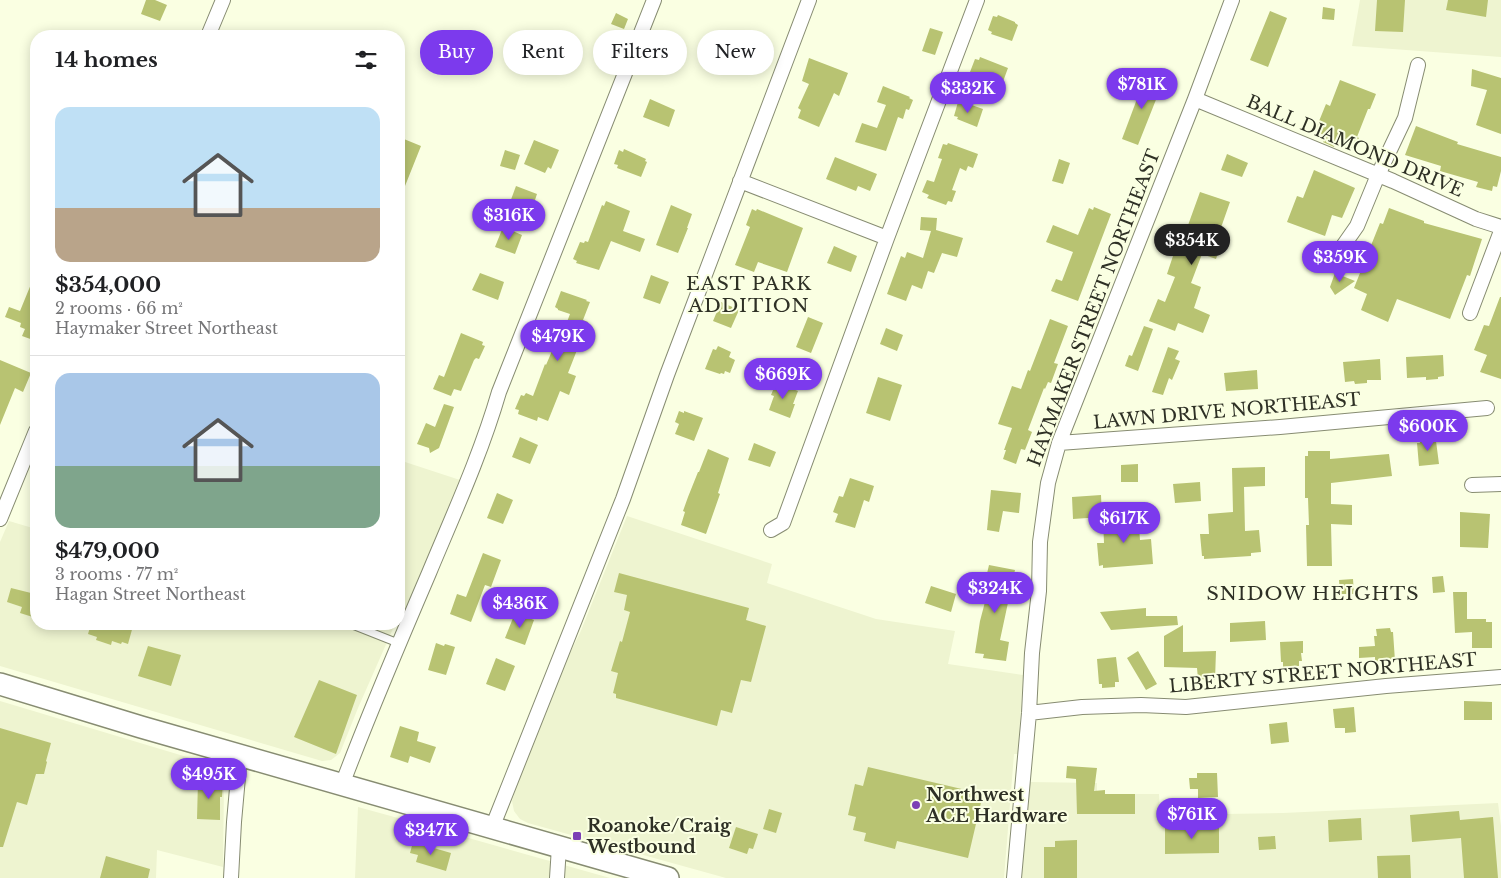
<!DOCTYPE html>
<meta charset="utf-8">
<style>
:root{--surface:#fff;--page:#f6f6f6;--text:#202124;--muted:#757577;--line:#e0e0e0;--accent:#7c3aed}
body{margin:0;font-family:"Libre Baskerville",serif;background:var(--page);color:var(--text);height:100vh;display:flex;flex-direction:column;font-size:19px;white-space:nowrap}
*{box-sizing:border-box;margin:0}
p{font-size:16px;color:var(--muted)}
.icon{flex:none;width:28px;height:28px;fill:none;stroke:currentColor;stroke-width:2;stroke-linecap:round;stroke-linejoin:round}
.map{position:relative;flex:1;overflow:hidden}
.side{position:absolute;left:30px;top:30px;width:375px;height:600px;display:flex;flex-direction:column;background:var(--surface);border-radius:20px;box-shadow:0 2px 12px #0003}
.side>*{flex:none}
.top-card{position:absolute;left:420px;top:30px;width:475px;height:45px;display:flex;gap:10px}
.price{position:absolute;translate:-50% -42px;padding:0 11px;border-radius:18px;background:var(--accent);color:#fff;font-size:16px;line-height:32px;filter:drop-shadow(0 1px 2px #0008)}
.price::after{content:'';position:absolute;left:50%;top:30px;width:15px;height:11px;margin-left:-8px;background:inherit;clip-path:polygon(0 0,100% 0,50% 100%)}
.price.current{background:#222;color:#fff}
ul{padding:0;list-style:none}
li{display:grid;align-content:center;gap:10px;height:265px;padding:0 25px}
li+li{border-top:1px solid var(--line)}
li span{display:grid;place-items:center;height:155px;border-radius:15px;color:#555}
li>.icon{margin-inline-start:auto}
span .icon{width:90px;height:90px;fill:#fffc;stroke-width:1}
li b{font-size:21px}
h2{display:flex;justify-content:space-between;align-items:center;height:60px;padding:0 25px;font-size:21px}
.pill{padding:0 18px;border-radius:22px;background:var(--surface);box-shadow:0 2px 12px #0003;font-size:18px;line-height:45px}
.pill.current{background:var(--accent);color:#fff}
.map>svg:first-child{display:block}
.built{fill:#eef4d0}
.building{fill:#b8c372}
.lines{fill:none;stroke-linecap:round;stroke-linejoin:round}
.lane-casing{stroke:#878c72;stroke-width:9}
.street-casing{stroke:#878c72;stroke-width:16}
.primary-casing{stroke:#878c72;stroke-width:24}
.lane{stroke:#fff;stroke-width:7}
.street{stroke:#fff;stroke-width:14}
.primary{stroke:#fff;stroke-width:21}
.poi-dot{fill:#7c40b5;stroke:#faffe2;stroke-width:2}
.labels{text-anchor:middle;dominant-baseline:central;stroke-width:4;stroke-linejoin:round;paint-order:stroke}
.street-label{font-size:18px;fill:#2e3025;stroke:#faffe2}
.poi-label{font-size:18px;font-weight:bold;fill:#2e3025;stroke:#faffe2;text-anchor:start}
.neighbourhood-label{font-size:19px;letter-spacing:1px;fill:#2e3025;stroke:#faffe2}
</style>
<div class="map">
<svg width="1501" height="878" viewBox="0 0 1501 878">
<rect width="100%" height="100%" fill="#faffe2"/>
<path class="built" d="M1360,0H1501V57L1352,46Z
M399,460L460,480L407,607L399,619Z
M627,516L772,564L767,583L876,619L955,631L948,664L1023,675L1018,754H1014L1004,878H726L528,823L520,819L514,811L512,801L516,788L563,667L580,633Z
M9,521L36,529V624H395L358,708L340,753L331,760L322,761L0,666V542Z
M0,701L217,766L222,771L224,781L223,867L157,850L156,878H0Z
M1029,782L1097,783V791H1105V794H1159L1160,815L1283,813L1498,803L1501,826V878H1022V856Z
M358,807L398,818L610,878H355Z"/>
<path class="building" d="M146,0H155L167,5L160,21L141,14Z
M1377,0H1405L1403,32L1375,31Z
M1448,0H1488L1486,17L1446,10Z
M1323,7L1335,9L1334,20L1322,19Z
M1270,11L1287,18L1268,67L1250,60Z
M616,13L628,19L624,29L611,24Z
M998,15L1015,22V23L1018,25L1012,41L991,34L992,32L988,30L993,16L997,17Z
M930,28L943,32L935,55L922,51Z
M739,30L758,37L744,73L726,65Z
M980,57L1008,68L1001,87L973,76L974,74L970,72L975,59L979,60Z
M809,58L848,73L839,96L834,93L819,127L798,118L801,110L798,108L809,84L802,81Z
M1472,69L1501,78V134L1476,125L1487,90L1471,86Z
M1146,75L1163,82L1138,145L1122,139Z
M1340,80L1376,94L1370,109H1368L1357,137L1359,138L1354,149L1336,141L1334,147L1323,142L1326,136L1315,131L1326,104L1330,106Z
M883,86L910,97L909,98L913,100L909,110L906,109L903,119L898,117L886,151L855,142L862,123L877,128L886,105L877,102Z
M650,99L675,110L669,127L643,117Z
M958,102L962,104L963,102L983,109L977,127L957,119L958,117L954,116Z
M1416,126L1458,142L1457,144L1501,157V171L1497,187L1493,186L1492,191L1476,187L1478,182L1440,171L1441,166L1405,155Z
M399,137L421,146L399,201Z
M534,140L559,150L551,169L548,167L545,173L524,164Z
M948,143L978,154L973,168L968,166L966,171L960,168L952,190L956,191L952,202L948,201L946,205L927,198L929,195L922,192L927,180L934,182L942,159L938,158L943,144L947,145Z
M624,149L646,159L645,161L647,162L641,177L617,168L618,165L614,164L619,150L623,152Z
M505,150L520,155L515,170L500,166Z
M1227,154L1248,163L1242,177L1221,170Z
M835,157L877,174L870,191L858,186L856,191L826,179Z
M1059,159L1070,163L1063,184L1052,181Z
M1314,170L1355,188L1342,218L1332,215L1325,236L1287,222L1297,196L1303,198Z
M516,186L537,194L533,206L528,205L526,211L509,205Z
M1200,192L1230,202L1217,239L1222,241L1216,259L1202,254L1191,283L1201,287L1194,308L1210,315L1203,333L1178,323L1175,331L1149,321L1158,299L1165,302L1175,277L1167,274L1175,250L1178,251L1186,228H1187Z
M606,201L630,211L623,231L645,239L640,252L611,241L599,270L576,263L577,261L573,259L580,242L584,243L585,241L588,242L602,205L604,206Z
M671,205L692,214L687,228H688L678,253L656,245Z
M1094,207L1111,214L1078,301L1051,291L1056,279L1062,281L1073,252L1046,242L1053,225L1078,235L1089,208L1093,210Z
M1389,208L1424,221V223L1482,239L1470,276L1467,275L1450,319L1397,299L1388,322L1361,310L1367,294L1354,288L1380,223L1383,224Z
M752,209L756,211L757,209L803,228L787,272L758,262L754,272L735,265L750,227L746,225Z
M921,217L937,218L936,230L963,238L957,257L942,253L934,273L928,271L922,289L912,285L906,301L887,294L901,256L905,258L907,252L923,258L931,231L920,230Z
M503,227L522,235L515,254L495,247Z
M834,246L857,256L851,272L827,263Z
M36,272V341L22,336L25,329L20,327L21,323L5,317L9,307L20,311Z
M480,273L504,282L498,300L472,290Z
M1335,273L1355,281L1335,295L1330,287Z
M651,275L669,282L660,304L643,298Z
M561,291L587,300L586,301L590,302L583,320L588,322L568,373L576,376L569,395L560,391L548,421L538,417L537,421L518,414L519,410L515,409L521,395L524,396L526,393L533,396L545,364L546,365L558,337L561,338L570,314L558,310V309L555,307Z
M1500,297H1501V379L1480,372L1487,355L1474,350L1484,325L1489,326Z
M721,302L739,310L731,328L713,321Z
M808,317L823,323L811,353L796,347Z
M1050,319L1068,326L1054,363L1058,364L1051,383L1048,382L1045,389L1044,388L1028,430L1032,432L1025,450L1021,449L1016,464L1003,459L1006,450H1004L1012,428L998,424L1012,386L1021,389L1028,370L1030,371Z
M1144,326L1153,329L1138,371L1125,366L1129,355L1132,356Z
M886,328L903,335L897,351L880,344Z
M461,333L483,342L482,345L485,346L479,359L476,358L474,360L461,391L454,389L451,396L433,389L439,375L444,377Z
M718,346L731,352L729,357L735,360L730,373L725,371L724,374L721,373L720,374L705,369L713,349L716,350Z
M1168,347L1179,351L1175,359L1180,361L1172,380L1169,378L1163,395L1152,392Z
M1443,355L1444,376L1438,377V379L1426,380V377L1407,378L1406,357Z
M1380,359L1381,380H1367V383L1355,384L1354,381L1345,382L1343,362Z
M0,360L31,373L23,392L15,388L0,425Z
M1257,370L1258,389L1226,391L1224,373Z
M878,377L902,385L890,421L866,413Z
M776,383L798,391L793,404H795L790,418L769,410L774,396L771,395Z
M444,404L454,407L439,448L430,453L429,448L417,444L426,423L435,427Z
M679,411L684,413V411L703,418L694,441L675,434L679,424L675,422Z
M520,437L538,445L530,464L512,457Z
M1433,437L1434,442L1436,441L1439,464L1419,466L1417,443H1420L1419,438Z
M754,443L776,452L770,467L748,460Z
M708,449L729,458L718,493L720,494L706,534L681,525L685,512L683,511L688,497L698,472H699Z
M1308,451H1330V459L1389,454L1392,476L1331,483V504L1352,505V525L1331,524L1332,566H1307L1306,525H1309L1308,498H1305V456H1308Z
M1138,464V482H1121V465Z
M1265,467V486L1244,487L1245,531L1259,530L1261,552L1251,553V556L1204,559V556H1202L1200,534H1209L1208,514L1233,512L1232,468Z
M850,478L874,486L869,502L864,500L855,528L835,522L838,514L833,512L839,496L843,497Z
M1200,482L1201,501L1175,503L1173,484Z
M991,490L1021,493L1019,513L1003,511L999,532L987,530Z
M497,493L513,500L503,524L487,518Z
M1101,495L1102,517L1073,519L1072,497Z
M1460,512L1490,514L1488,548L1460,547Z
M1138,516L1140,540L1151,539L1153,564L1103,568V565L1099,566L1097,543H1104L1103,519Z
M483,553L501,560L491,587L485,585L471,622L450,614L457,594L466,597Z
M989,565L1015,570L1000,640L1009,642L1006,661L983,658L984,654L975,653L980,621L990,583L985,582Z
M619,573L749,608L746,620L766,626L751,682L741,680L732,713L721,710L717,726L616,698V694L613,693L618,673L611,671L620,641L622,642L630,612L624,610L627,595L614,592Z
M1443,576L1445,592L1433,593L1432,577Z
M1353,579L1354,594H1340L1339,580Z
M931,586L956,594L951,612L925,603Z
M11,588L31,593L30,596L36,597V618L20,613L22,607L7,602Z
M1453,592H1467V619H1486V622H1492V648H1472V632L1455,633Z
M1146,608V616H1177L1178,625L1111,630L1100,612Z
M515,613L534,620L525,645L505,638Z
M1265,621L1266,640L1230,642V623Z
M91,624H126L133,626L128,644L122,642L121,644L112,641L111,645L96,640L97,637L88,634Z
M1183,625V652L1216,651L1215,680L1198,679L1197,668L1164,667V636Z
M1390,628L1391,632H1393L1395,661L1375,662V657L1359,658V647L1375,646L1374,636H1377L1376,629Z
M1303,641V653H1301L1302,661H1299V666L1283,667V662H1281L1280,642Z
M436,643L444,646L445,644L455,647L446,675L428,670Z
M148,646L181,655L171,686L138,676Z
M1138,651L1157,684L1146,690L1127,658Z
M1116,657L1119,682H1115V687L1102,688V684H1099L1097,659Z
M496,658L515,666L505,691L486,684Z
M319,680L357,695L336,754L294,737Z
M1464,701L1492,702V720H1464Z
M1354,707L1356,732L1345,733V728H1335L1333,709Z
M1287,722L1289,742L1271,744L1269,724Z
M400,726L419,732L417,741L436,747L430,763L410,756L408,763L390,757Z
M0,728L51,743L46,761L47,762L44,774H36L27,805L17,802L3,847H0Z
M1067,766L1097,768L1094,791L1105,790V794H1135V814H1077L1076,779L1066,778Z
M868,767L983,794L968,858L897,841L895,849L864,841L866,833L853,830L856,817L848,815L855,784L863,786Z
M1197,773H1217L1218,797L1198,798V789H1190L1189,778H1197Z
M198,781L223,782L222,797H220V820L197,819Z
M769,809L782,813L776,833L763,829Z
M1459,811L1460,820L1493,817L1498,878H1464L1461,838L1412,842L1410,815Z
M1361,818L1362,840L1329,842L1328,820Z
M1219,826V853L1165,854V827Z
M736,827L758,834L753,849L749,848L747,854L729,848Z
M1275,836L1276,849L1259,850L1258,837Z
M1077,840V878H1044V847H1055V841Z
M413,842L451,853L446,871L416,862L418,855L410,853Z
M1410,855L1411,878H1378L1377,856Z
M106,856L150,869L148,878H100Z"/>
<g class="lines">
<defs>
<path id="lane" d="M350,624L398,643"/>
<path id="street" d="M208,36L223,0
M1195,99L1393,181L1476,219L1501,227
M740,181L887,238
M1336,256L1357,226L1378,175L1405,118L1418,65
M1470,313L1501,231
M1059,443L1280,427L1487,408
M1472,485L1501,484
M0,519L36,431
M771,530L783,523L887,238L977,0
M1029,713L1082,707L1141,705L1186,707L1386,686L1501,677
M342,785C369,713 399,643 429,573C454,513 481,454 499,392L654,0
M492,828L623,499L667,375L809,0
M231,878L234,822L240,755
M557,878L559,847
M1014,878L1029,713L1032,653L1039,591L1040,542L1048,483L1059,443L1195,99L1232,0"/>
<path id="primary" d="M0,684L141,727L668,878"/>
</defs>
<use href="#lane" class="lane-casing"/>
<use href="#street" class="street-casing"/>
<use href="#primary" class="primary-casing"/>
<use href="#lane" class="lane"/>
<use href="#street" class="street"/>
<use href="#primary" class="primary"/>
</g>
<g class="poi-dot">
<circle cx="916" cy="805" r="5"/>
<rect x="572" y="831" width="10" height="10" rx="2.5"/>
</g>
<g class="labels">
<g class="street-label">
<text transform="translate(1355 146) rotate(23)">BALL DIAMOND DRIVE</text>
<text transform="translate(1094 308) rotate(-69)">HAYMAKER STREET NORTHEAST</text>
<text transform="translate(1227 411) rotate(-5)">LAWN DRIVE NORTHEAST</text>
<text transform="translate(1323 673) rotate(-5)">LIBERTY STREET NORTHEAST</text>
</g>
<g class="poi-label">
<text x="926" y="795">Northwest<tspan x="926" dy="21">ACE Hardware</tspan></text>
<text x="587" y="826">Roanoke/Craig<tspan x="587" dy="21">Westbound</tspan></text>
</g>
<g class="neighbourhood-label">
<text x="749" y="283">EAST PARK<tspan x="749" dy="22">ADDITION</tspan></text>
<text x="1313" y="593">SNIDOW HEIGHTS</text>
</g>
</g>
</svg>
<b class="price" style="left:1142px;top:110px">$781K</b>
<b class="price" style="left:968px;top:114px">$332K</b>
<b class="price" style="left:509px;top:241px">$316K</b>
<b class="price current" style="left:1192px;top:266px">$354K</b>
<b class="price" style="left:1340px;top:283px">$359K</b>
<b class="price" style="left:558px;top:362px">$479K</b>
<b class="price" style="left:783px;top:400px">$669K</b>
<b class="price" style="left:1428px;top:452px">$600K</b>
<b class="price" style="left:1124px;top:544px">$617K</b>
<b class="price" style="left:995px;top:614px">$324K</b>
<b class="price" style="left:520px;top:629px">$436K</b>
<b class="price" style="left:209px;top:800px">$495K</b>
<b class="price" style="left:1192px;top:840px">$761K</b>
<b class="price" style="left:431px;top:856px">$347K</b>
<div class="top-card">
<a class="pill current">Buy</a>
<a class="pill">Rent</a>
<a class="pill">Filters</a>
<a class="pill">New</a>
</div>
<section class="side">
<h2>14 homes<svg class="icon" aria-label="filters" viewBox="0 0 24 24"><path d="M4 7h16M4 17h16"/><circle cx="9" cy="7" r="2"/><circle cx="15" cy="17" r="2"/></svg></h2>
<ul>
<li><span style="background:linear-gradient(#bfe0f5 65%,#b9a48a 0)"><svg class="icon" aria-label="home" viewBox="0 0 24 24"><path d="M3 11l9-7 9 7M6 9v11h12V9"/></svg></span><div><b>$354,000</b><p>2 rooms · 66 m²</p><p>Haymaker Street Northeast</p></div></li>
<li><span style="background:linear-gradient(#a9c7e8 60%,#7fa58c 0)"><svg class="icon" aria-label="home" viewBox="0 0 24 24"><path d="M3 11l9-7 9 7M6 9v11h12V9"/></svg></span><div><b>$479,000</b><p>3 rooms · 77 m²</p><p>Hagan Street Northeast</p></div></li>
</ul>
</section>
</div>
